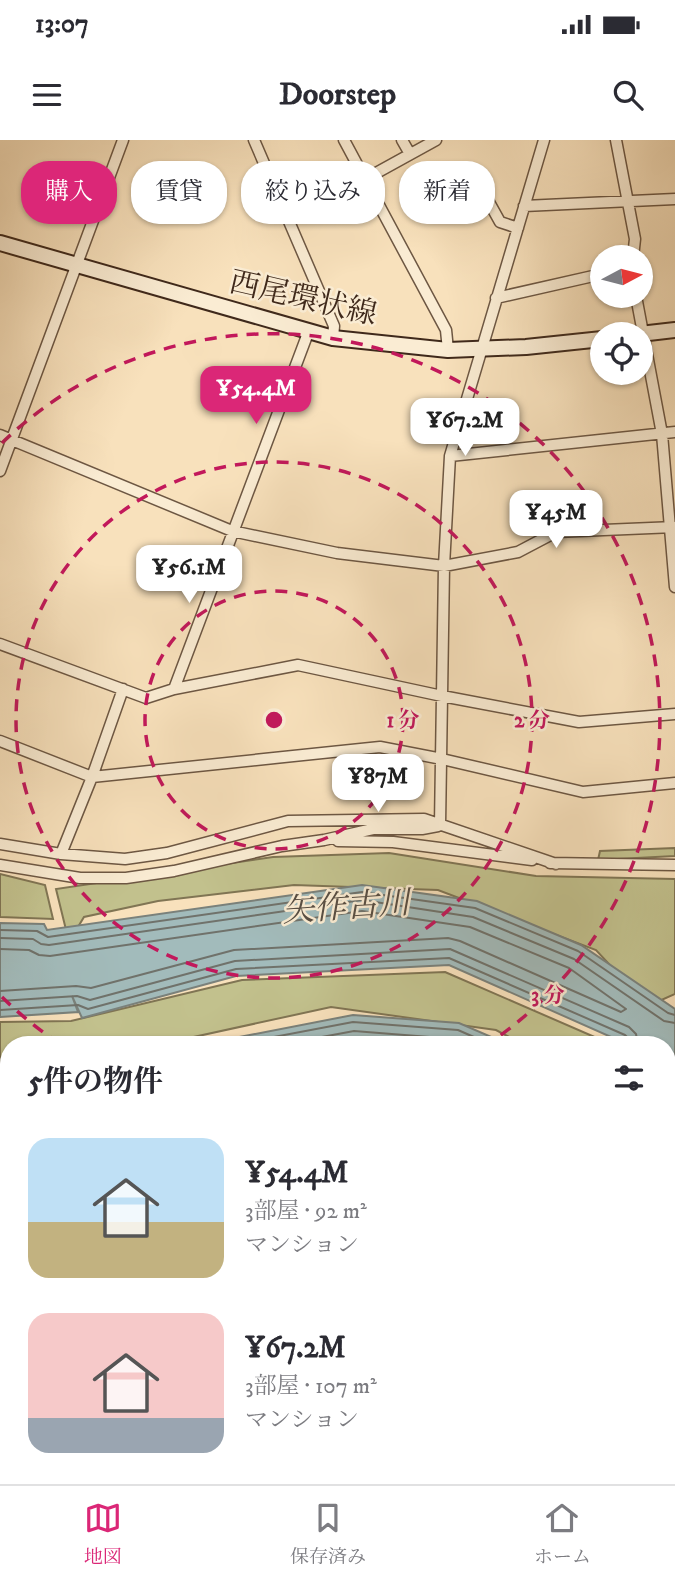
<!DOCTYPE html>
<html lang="ja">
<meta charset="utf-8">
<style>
:root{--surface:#fff;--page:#f2f2f3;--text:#2b2b33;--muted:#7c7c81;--line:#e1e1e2;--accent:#db2777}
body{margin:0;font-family:"IM FELL DW Pica","Noto Serif JP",serif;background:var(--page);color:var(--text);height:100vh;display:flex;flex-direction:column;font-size:26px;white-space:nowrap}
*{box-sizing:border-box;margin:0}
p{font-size:23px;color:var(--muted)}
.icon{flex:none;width:38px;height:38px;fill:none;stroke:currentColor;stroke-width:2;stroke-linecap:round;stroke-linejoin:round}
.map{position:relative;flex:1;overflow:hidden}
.panel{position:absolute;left:0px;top:896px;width:676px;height:448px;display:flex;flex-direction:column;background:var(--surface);border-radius:28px 28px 0 0;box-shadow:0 2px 5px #0004}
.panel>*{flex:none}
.guide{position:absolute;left:21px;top:21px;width:634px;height:63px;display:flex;gap:14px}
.needle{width:46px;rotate:83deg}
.tools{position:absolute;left:590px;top:105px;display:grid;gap:14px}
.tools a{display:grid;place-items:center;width:63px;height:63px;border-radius:50%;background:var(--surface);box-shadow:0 2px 5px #0004;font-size:35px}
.price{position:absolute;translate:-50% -60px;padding:0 16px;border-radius:14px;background:#fff;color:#222;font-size:23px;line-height:46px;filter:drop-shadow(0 2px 4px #0008)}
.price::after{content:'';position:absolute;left:50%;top:42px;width:21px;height:16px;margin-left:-10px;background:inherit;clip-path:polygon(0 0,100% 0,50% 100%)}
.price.active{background:var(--accent);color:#fff}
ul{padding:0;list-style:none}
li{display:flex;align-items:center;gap:21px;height:175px;padding:0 28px}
li span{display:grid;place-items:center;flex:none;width:196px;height:140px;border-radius:21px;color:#555}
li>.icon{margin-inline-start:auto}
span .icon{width:84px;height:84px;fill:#fffc;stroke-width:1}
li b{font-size:30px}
h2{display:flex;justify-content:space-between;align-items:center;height:84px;padding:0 28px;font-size:30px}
.tag{padding:0 24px;border-radius:28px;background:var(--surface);box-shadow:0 2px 5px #0004;font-size:24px;line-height:63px}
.tag.active{background:var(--accent);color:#fff}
.status{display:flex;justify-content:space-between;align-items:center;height:49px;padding:0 35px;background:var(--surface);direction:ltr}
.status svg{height:19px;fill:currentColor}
header{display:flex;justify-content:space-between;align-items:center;height:91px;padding:0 28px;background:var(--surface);font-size:32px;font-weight:700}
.dock{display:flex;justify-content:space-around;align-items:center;height:98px;border-top:2px solid var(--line);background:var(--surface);font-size:19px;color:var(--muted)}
.dock a{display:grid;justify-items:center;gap:4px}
.dock .active{color:var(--accent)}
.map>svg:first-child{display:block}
.green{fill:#c2c18d;stroke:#807554;stroke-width:2}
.water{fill:#a2bbbb;stroke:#7a817b;stroke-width:2}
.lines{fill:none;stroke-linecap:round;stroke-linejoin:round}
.shore{stroke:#70726b;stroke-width:2}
.minor-casing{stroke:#6d5743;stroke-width:13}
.secondary-casing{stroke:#3f291b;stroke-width:18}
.minor{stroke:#faecd3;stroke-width:10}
.secondary{stroke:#faecd3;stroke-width:14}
.ring{fill:none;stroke:#c2185b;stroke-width:3.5;stroke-dasharray:12 9}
.labels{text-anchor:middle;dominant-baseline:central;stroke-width:5;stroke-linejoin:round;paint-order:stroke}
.street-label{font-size:30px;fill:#3f291b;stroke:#faecd3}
.water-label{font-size:32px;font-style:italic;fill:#584e43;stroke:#faecd3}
.centre{fill:#c2185b;stroke:#faecd3;stroke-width:3.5}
.ring-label{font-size:21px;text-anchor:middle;font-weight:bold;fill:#c2185b;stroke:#faecd3;stroke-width:5;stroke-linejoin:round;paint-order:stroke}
</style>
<div class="status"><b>13:07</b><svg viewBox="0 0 49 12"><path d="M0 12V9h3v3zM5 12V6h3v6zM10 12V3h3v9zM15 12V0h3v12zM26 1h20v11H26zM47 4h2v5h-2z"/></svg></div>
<header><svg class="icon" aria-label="menu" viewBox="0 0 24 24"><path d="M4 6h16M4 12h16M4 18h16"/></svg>Doorstep<svg class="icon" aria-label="search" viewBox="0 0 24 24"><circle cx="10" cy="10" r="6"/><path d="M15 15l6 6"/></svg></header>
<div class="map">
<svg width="675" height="1344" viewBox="0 0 675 1344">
<rect width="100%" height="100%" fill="#f8e1bc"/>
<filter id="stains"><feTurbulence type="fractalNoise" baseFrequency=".00286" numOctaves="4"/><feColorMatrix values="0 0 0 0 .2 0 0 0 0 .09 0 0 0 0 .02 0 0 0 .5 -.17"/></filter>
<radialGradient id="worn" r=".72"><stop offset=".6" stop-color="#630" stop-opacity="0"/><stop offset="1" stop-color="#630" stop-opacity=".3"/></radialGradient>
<path class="green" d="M675,708V716L598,720L600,711Z
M389,713L536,736L675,739V854L648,866L596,810L438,750L294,745L158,761L84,777L69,802L56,749L273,717Z
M0,734L45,745L53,779L0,777Z
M445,832L613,905H524L496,890L331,867L157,905H9V929L0,928V882L71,881L242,840Z
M667,938L675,944V992L667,986Z"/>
<path class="water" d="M362,745L477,761L581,805L675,869V934L667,928V905H629L449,825L236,836L82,878L72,856L78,872L0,877V783L44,784L47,790Z
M353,875L459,883L510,905H198Z
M0,942L9,943V968H0Z
M667,993L675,999V1028L667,1021Z"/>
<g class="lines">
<path class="shore" d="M0,790L37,791L48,797L362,752L475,768L578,811L668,873L675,875
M0,798L33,799L41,804L49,805L362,760L473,777L574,819L664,881L675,883
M0,809L29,810L39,815L50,816L362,771L470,787L569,828L626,869L621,872L460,801L448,798L234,810L91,848L76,846L0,851
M0,861L77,856L90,860L235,821L450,809L629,887L636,894L638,905
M0,870L78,865L88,869L236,829L449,818L625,895L629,899V905
M231,905L353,882L458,890L492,905
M279,905L354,891L455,899L470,905"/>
<defs>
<path id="minor" d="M254,0L334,186L333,198
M344,0L446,190L448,210
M402,0L410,14
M616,0L635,99L633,117
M475,37L500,82L518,88
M524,66L675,59
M289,81L436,0
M636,156L662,294L675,447
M496,158L602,134
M0,295L232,391L337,413L444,426L518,412L556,392L675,387
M450,316L675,292
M0,331L123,0
M0,504L146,558L174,549L298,525L442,556L579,582L675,574
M174,549L308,193
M0,601L92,637L380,607L442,619L583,652L675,643
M440,685L444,426L450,316L544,0
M338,701L393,702L532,720
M0,704L61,714L92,637L123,549
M61,714L125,719L167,713L288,681L424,679L556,724
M550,723L675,725
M0,725L80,738H126L174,731L282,706L324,700L373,689H422L438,686
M0,1090L9,1071
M0,1161L9,1163
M667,1175L675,1178
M667,1224L675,1227
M0,1246L9,1229
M0,1290L9,1294
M93,1335L111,1344
M639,1335L657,1344
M160,1344L164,1335
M362,1344L367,1335
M570,1344L575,1335"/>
<path id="secondary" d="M0,103L333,198L448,210L526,207L602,199
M640,194L675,190"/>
</defs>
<use href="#minor" class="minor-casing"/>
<use href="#secondary" class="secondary-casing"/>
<use href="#minor" class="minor"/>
<use href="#secondary" class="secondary"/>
</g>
<g class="ring">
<circle cx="274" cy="580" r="129"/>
<circle cx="274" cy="580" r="258"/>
<path d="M60 904A388 388 0 0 1 2 857M2 303A388 388 0 1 1 488 904"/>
</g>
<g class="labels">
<g class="street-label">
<text transform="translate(303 159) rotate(13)">西尾環状線</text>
</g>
<g class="water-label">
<text transform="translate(346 768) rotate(-4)">矢作古川</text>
</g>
</g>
<circle cx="274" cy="580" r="10" class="centre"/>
<g class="ring-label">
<text x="403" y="587">1 分</text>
<text x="532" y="587">2 分</text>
<text x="548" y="862">3 分</text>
</g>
<rect width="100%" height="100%" filter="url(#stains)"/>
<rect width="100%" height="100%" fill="url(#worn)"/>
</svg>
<div class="tools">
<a><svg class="needle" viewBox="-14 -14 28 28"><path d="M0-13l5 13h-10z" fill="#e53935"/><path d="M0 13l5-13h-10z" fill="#7c7c81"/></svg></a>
<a><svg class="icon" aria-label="locate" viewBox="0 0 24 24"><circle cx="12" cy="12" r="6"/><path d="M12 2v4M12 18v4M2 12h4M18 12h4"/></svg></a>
</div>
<b class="price active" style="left:256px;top:286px">¥54.4M</b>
<b class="price" style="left:465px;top:318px">¥67.2M</b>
<b class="price" style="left:556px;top:410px">¥45M</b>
<b class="price" style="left:189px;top:465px">¥56.1M</b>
<b class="price" style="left:378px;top:674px">¥87M</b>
<div class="guide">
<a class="tag active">購入</a>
<a class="tag">賃貸</a>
<a class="tag">絞り込み</a>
<a class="tag">新着</a>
</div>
<section class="panel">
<h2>5件の物件<svg class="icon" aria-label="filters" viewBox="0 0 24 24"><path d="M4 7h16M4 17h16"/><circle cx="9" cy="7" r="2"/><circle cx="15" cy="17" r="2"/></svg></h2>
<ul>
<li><span style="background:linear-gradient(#bfe0f5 60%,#c2b280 0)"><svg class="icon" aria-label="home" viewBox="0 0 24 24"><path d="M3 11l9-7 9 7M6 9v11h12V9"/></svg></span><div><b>¥54.4M</b><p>3部屋 · 92 m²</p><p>マンション</p></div></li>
<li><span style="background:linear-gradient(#f6c9c9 75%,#9aa5b1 0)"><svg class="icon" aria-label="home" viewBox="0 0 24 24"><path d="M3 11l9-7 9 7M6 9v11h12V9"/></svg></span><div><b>¥67.2M</b><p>3部屋 · 107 m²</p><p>マンション</p></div></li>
</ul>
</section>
</div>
<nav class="dock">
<a class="active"><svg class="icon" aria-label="map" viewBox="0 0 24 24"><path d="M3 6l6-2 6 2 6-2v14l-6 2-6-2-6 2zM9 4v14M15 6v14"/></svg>地図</a>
<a><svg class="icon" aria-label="saved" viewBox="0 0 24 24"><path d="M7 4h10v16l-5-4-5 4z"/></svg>保存済み</a>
<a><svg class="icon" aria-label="home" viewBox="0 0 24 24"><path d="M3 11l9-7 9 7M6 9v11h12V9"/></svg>ホーム</a>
</nav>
